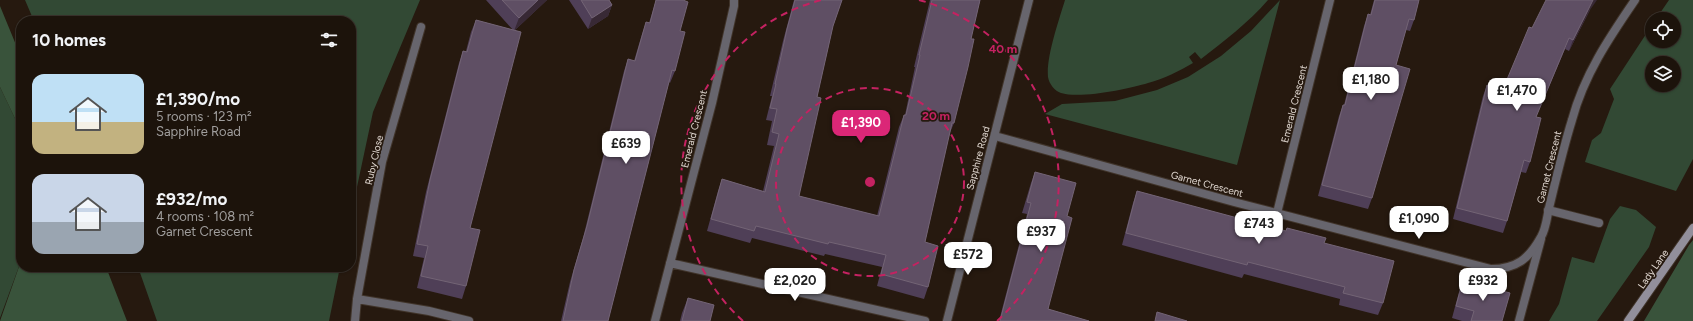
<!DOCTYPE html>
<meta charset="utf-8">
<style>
:root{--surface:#1c130b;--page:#251c14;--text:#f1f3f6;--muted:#a09e9d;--line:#3a322c;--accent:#db2777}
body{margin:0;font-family:Figtree,sans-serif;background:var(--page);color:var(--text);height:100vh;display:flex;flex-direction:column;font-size:15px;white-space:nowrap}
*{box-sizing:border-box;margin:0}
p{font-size:13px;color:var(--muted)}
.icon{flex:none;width:22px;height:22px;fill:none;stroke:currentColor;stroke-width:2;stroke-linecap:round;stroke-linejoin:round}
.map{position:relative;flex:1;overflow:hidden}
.sheet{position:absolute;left:16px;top:16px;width:340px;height:256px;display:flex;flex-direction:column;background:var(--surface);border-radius:16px;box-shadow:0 1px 3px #0004,0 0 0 1px var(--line)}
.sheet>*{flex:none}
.tools{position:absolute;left:1645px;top:12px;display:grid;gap:8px}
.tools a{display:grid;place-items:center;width:36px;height:36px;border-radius:50%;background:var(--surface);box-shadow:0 1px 3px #0004,0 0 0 1px var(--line);font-size:20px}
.price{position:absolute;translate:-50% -34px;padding:0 9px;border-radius:8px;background:#fff;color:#222;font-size:13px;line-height:26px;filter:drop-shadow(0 1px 2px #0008)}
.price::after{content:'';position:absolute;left:50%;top:24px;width:12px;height:9px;margin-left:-6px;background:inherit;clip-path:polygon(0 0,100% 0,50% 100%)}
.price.on{background:var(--accent);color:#fff}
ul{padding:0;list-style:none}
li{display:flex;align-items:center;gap:12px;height:100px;padding:0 16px}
li span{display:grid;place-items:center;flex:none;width:112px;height:80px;border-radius:12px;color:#555}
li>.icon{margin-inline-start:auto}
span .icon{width:48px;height:48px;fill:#fffc;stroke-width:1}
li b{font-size:17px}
h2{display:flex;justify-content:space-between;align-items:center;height:48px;padding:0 16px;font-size:17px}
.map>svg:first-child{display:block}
.green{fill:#324934;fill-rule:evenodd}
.forest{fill:#39533b}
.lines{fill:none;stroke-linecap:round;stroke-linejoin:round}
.service-casing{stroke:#40342a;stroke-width:10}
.minor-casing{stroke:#40342a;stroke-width:10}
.secondary-casing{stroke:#40342a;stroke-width:10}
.service{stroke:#67656d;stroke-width:8}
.minor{stroke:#67656d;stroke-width:8}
.secondary{stroke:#928f9b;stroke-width:8}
.wall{fill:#4f3f57}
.shaded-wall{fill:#382935}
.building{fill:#5f4f64;stroke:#736475}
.ring{fill:none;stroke:#c42261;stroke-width:2;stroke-dasharray:7 5}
.labels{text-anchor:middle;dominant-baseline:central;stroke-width:3.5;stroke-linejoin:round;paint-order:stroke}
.street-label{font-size:10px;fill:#e1d8d1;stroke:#26190f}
.centre{fill:#c42261;stroke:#26190f;stroke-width:2}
.ring-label{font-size:12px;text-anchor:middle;font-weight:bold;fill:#c42261;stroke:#26190f;stroke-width:3.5;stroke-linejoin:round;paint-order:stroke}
</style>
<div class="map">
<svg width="1693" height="321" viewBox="0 0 1693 321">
<rect width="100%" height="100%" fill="#26190f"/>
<path class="green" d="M25,0H420L373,112L351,215V21H34Z
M1065,0H1268C1248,23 1224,41 1201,59L1195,52L1189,57L1193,63C1179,71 1164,79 1148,83C1129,89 1080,99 1061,93C1055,91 1049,84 1048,77C1046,57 1059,20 1065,0Z
M1280,0L1237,165L1045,114L1062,104L1115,101L1157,90L1188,77L1221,56L1251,31Z
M1669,0H1693V159L1676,191L1585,162L1592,140L1601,133L1614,99L1610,89L1652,25V41H1674V19H1656ZM1652,63H1674V85H1652Z
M0,87L21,131V261L0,318Z
M1620,206L1636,210L1656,227L1649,247L1597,321H1549L1559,304L1572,257L1594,263L1610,219Z
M138,267H340L329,321H157Z"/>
<path class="forest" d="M0,6L21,57V131L0,87Z
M1693,240V321H1644L1689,245Z
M21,261V267H106L127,321H0Z"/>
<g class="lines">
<defs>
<path id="service" d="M1548,210L1599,223
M1519,321L1541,239"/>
<path id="minor" d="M995,136L1234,202L1491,269C1516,269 1529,259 1541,237C1546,229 1547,217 1549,208C1556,179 1563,149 1572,120C1584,75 1609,38 1635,0
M1277,213L1330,0
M670,263L925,321
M357,299L429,311L469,321
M355,321L357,299L382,162L421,27
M655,321L712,103L734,6V0
M947,321L1029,0"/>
<path id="secondary" d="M1628,321L1693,228"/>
</defs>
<use href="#service" class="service-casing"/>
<use href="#minor" class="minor-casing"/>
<use href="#secondary" class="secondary-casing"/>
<use href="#service" class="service"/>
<use href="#minor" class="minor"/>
<use href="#secondary" class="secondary"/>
</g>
<path class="wall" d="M486,0H547L515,30L470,228L466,286L462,299L417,288L424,258L413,256L426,192L459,63L463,51H466L471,32L476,20L513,30Z
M569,0H609L612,5L608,16L588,29Z
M656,0H683L675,71L670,83L669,82L608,321H561L570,282L583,238L624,71L628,59L634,61L642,34L646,22L649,23Z
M794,0H842L833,26L817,97L799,196L877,216L899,127L904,115H905L915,67H914L930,0H980L971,39L954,123L949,135L925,242L928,287L924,299L877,286L882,267L825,254L824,256L752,238L750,243L707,231L718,191L722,179L763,191L774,146L767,145L772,121L766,120L772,96H770L783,41Z
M1374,0H1419L1414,20L1410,31L1406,30L1396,65L1372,198L1368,209L1318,196L1339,116L1343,105H1344L1364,26L1368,14L1370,15Z
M1590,10L1569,51L1565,49L1536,117L1530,162L1526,173L1521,172L1507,221L1503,233L1453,219L1483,96L1487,85L1503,89L1532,28Z
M1035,172L1067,216L1048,309L1089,321H999L1027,214L1022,213L1031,183Z
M1137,191L1285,231L1324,243L1383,303L1378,315L1339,305L1340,299L1244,274L1242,278L1122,245L1133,203Z
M1463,280L1502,321H1462L1452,318L1459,292Z
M688,298L710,321H680L682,313Z"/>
<path class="shaded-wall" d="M538,0H547L514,31L519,18Z
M1593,0H1597L1590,10L1569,51L1573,40Z
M612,5L608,16L588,29L592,18Z
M1569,38L1565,49L1531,128L1536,117Z"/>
<path class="building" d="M502,0H538L519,18Z
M581,0H609L612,5L592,18Z
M656,0H683L688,2L680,31L685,32L675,71L672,70L608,321H563L574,270L587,226L628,59L635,61L646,22L650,23Z
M795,0H842L833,26L817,97L821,98L799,196L879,216L904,115H906L920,55H919L932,0H980L971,39H974L968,67L954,123H952L925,242L938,246L928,287L881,274L886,255L829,242L828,244L756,226L754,231L711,219L722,179L765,192L779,134L772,132L777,109L770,108L776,84H775L787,29Z
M1375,0H1419L1414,20L1409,19L1396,65L1410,69L1372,198L1322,185L1343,105H1345L1368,14L1371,15Z
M1546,0H1593L1573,40L1569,38L1536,117L1541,118L1530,162L1524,160L1507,221L1457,208L1487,85L1503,89L1529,27L1532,28Z
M476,20L521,32L470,228L480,230L466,286L421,276L428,246L417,244L430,180L463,51L467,52Z
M1035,172L1076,183L1067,216L1072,218L1048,309L1089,321H1000L1031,203L1027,202Z
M1137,191L1286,231L1287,228L1326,238L1324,243L1394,261L1383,303L1343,293L1345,287L1248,262L1247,265L1126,233Z
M1463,280L1510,293L1502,321H1471L1474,311L1456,306Z
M688,298L714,305L710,321H682Z
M1157,312L1187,321H1155Z"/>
<g class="ring">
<circle cx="870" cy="182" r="94"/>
<path d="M743 321A188 188 0 0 1 821 0M919 0A188 188 0 0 1 997 321"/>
</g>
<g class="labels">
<g class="street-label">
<text transform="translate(1294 104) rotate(-76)">Emerald Crescent</text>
<text transform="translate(694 129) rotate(-76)">Emerald Crescent</text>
<text transform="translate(978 158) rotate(-75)">Sapphire Road</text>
<text transform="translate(374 160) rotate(-77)">Ruby Close</text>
<text transform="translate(1549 167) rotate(-76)">Garnet Crescent</text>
<text transform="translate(1207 184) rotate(15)">Garnet Crescent</text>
<text transform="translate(1653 269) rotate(-55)">Lady Lane</text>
</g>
</g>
<circle cx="870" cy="182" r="6" class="centre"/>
<g class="ring-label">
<text x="1003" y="53">40 m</text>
<text x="936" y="120">20 m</text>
</g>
</svg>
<div class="tools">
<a><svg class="icon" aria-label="locate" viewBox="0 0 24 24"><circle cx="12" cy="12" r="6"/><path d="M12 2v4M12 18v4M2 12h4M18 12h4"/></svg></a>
<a><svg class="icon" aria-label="layers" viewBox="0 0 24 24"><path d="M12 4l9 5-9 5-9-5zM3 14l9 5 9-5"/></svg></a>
</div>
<b class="price" style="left:1371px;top:101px">£1,180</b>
<b class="price" style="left:1517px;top:112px">£1,470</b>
<b class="price on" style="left:861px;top:144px">£1,390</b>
<b class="price" style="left:626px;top:165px">£639</b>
<b class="price" style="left:1419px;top:240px">£1,090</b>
<b class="price" style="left:1259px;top:245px">£743</b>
<b class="price" style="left:1041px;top:253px">£937</b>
<b class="price" style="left:968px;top:276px">£572</b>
<b class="price" style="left:795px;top:302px">£2,020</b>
<b class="price" style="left:1483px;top:302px">£932</b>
<section class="sheet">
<h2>10 homes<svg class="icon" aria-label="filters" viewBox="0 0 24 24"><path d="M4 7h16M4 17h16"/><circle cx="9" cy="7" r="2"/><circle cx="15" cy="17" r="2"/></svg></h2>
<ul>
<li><span style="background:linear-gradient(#bfe0f5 60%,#c2b280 0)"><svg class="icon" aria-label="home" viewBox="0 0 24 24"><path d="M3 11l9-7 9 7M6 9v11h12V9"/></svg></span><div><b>£1,390/mo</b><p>5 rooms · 123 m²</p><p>Sapphire Road</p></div></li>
<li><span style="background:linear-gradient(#c9d6e8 60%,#9aa5b1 0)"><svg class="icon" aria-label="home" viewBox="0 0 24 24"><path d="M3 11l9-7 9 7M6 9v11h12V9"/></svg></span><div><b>£932/mo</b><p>4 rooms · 108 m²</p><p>Garnet Crescent</p></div></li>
</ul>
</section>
</div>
